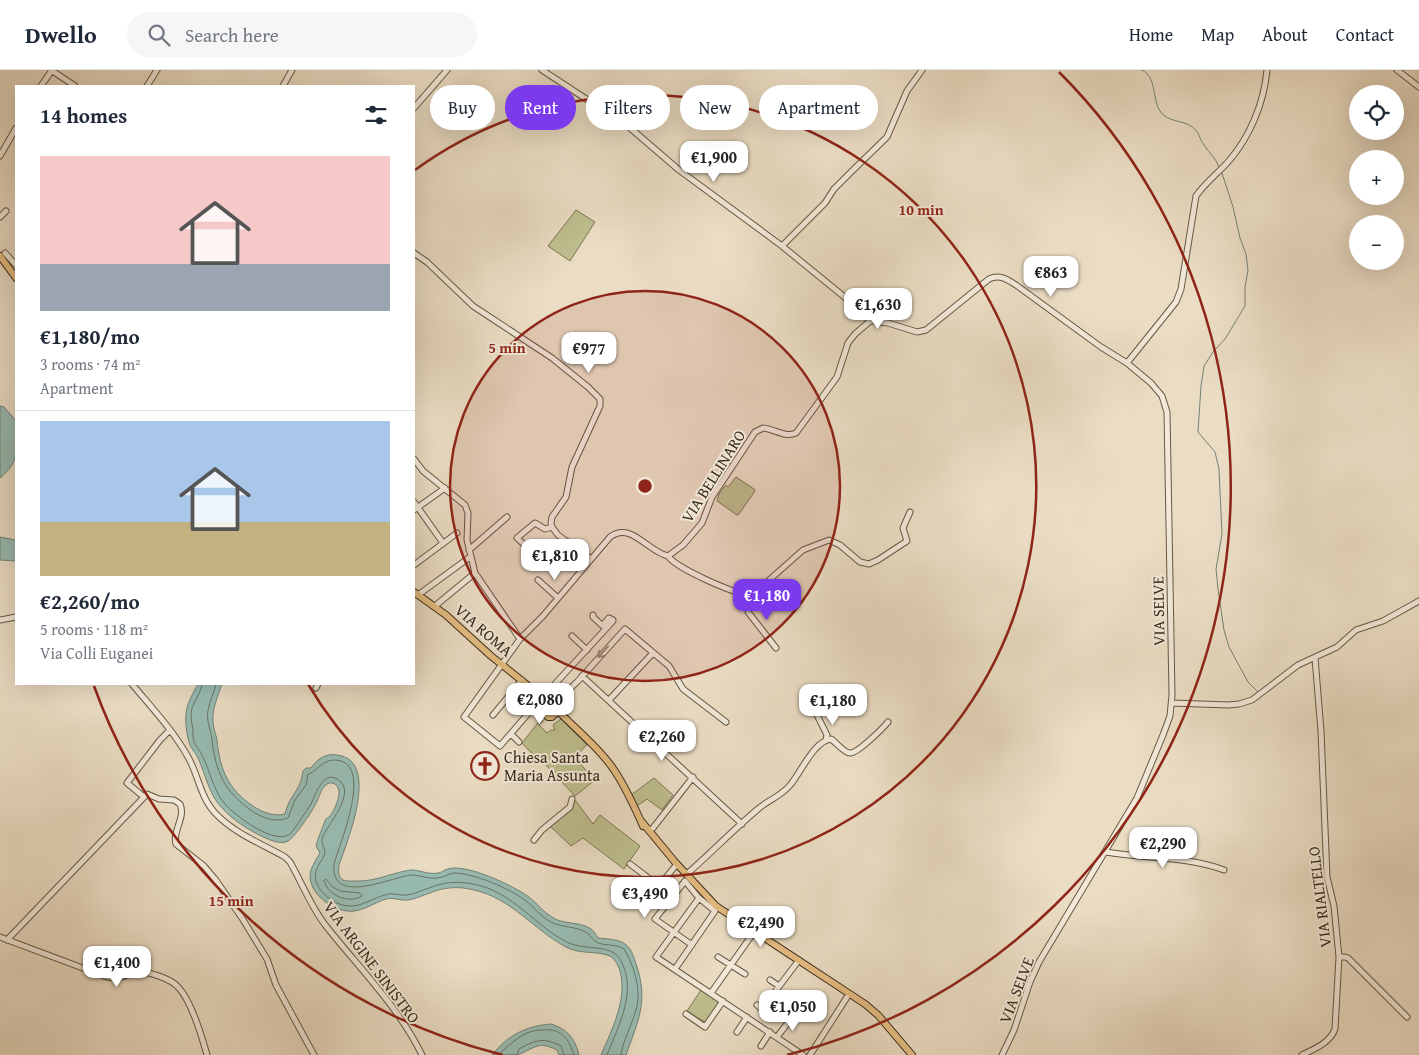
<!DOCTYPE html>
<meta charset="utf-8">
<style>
:root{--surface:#fff;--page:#f6f6f7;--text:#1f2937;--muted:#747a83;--line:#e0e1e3;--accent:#7c3aed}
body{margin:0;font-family:"Gentium Book Plus",serif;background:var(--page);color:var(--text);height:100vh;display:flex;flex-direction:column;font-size:19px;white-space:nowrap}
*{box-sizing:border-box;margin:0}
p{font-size:16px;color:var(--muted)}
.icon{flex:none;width:28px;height:28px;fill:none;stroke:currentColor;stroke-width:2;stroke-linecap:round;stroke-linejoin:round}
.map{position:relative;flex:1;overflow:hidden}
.details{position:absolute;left:15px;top:15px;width:400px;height:600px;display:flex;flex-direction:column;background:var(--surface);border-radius:0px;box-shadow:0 5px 20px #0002}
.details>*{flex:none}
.banner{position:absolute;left:430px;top:15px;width:475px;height:45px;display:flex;gap:10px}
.buttons{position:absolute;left:1349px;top:15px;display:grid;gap:10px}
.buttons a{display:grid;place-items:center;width:55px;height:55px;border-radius:50%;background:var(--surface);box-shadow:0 5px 20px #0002;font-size:25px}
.price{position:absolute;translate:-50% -42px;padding:0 11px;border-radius:10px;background:#fff;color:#222;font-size:16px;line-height:32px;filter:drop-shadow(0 1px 2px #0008)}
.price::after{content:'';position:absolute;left:50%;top:30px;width:15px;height:11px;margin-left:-8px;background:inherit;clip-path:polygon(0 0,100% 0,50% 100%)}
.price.selected{background:var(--accent);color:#fff}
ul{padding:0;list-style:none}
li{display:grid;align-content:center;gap:10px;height:265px;padding:0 25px}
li+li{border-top:1px solid var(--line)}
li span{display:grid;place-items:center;height:155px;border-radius:0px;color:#555}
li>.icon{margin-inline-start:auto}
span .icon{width:90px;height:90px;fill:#fffc;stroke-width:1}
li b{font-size:21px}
h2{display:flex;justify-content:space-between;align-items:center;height:60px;padding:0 25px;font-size:21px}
.chip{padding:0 18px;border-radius:22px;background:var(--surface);box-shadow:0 5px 20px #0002;font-size:18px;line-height:45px}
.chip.selected{background:var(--accent);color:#fff}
header{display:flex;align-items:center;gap:30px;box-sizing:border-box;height:70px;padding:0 25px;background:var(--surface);border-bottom:1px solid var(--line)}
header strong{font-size:24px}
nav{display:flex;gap:28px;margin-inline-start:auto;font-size:18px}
.search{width:350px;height:45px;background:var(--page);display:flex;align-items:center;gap:12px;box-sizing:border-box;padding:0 18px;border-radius:28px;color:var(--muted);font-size:19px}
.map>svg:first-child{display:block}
.green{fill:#bebf8f;stroke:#7c7655}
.water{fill:#98bcb3;stroke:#728276}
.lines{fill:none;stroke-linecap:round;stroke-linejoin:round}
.shore{stroke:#687467;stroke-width:1}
.stream{stroke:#728276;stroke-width:1}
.minor-casing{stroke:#665845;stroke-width:7}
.major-casing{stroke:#392c1b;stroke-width:8}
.minor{stroke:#f2e9d9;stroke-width:5}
.major{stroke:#e6be82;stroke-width:6}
.oneway{stroke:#968a7a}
.ring{fill:none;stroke:#8f2418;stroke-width:2.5}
.labels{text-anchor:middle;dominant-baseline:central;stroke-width:4;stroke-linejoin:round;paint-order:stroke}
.street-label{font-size:16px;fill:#392c1b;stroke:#f2e9d9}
.poi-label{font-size:16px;fill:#392c1b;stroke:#f2e9d9;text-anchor:start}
.centre{fill:#8f2418;stroke:#f2e9d9;stroke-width:2.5}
.ring-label{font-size:15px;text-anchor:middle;font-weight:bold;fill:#8f2418;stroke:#f2e9d9;stroke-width:4;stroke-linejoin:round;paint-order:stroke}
</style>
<header>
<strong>Dwello</strong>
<div class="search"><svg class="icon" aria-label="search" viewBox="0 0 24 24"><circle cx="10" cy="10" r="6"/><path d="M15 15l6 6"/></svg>Search here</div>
<nav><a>Home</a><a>Map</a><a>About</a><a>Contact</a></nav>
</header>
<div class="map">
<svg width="1419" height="985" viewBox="0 0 1419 985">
<rect width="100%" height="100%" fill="#ebddc4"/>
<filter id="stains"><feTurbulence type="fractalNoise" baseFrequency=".004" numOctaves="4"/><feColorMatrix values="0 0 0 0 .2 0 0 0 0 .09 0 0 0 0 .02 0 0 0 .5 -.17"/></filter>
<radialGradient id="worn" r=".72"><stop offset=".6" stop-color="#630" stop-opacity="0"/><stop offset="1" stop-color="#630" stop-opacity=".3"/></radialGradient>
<path class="green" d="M576,140L595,152L570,191L548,176Z
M736,407L754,419L755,421L739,444L737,445L717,431C718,425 721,420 726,415L728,417Z
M541,649L543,651L539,655L547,663L551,660H555L553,655L561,649L587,675L574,687L595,710L575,726L543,692H540L522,673Z
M654,708L673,725L662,740L647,729L637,736L631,725Z
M575,730L593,754L600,745L640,776L624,799L583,768L571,776L550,756Z
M701,920L720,932L706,953L687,941Z"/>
<path class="water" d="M0,336L4,337L16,351C16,377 22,390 0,408Z
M0,467L16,470V491L0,490Z
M198,614H222C218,626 212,639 213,651C213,658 216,664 217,670C220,700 228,719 253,736C262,742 274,747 285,744C289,725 301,721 303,701L306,698H311C317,689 326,683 337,685C381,690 347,772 339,795C337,813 344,811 359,811C377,811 394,802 411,800C420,800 429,805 438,803C441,803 444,800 448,799C466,793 514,816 529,827C537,833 543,842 552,847C563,855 580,851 591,859C594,861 596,865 598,868C607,869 618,869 625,874C631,878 634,887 636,894C649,931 638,951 626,985H601C612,959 629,927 619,898C616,892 614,887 607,885C594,881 579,884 566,877C534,860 511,828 474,820C459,816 444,817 430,823C423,825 416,829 408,830C401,831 393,827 386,829C373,833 361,843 347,841C329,839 305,820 311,800C313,794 317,788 320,783L316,776C318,767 322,760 325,751C327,746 326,750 330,746C334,741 342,724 338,718C336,713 330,711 326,715C320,720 319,729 315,735C312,742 294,768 288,771C281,775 270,770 263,767C249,760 234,751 223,739C209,726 206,705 198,688C196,683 190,678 189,672C187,665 185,653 186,645C186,635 193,623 198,614Z
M551,954C567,959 575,968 579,985H559L557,980C539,971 536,977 520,984C513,985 500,985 492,985C508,965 526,956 551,954Z"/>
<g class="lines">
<path class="shore" d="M202,614C201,622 195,630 192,638C190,646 192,653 193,661C193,664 193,669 194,672C196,677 200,680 202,685C210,701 213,719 224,733C234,745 278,779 292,762C297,755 306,742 311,734C316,724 324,696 341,712C354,725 328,755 323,766C320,773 325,777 325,784C322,790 318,795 316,801C311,818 334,836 349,836C361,837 373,828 385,825C392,822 399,826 407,825C415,824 422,820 429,818C443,812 458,811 473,814C513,821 535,857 569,873C582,879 599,876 610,881C618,884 621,890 624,898C635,926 617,959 607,985
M216,614C214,622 210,631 208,640C206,651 211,660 212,670C216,703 224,721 252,741C262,748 276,753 288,748L295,730L306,715L308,704C318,701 322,690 334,690C376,690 339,775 334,794C330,836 389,808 411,805C420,805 428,809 437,808C444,808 448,803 455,803C476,804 508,818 525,830C534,837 541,847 551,852C562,858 577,856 587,863C592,866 593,871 598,873C607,876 616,874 624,879C634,896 642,920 636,940C632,955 623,970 621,985
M326,809L333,817L340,821L360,823L362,826C349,834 328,826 324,811Z
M498,985C506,978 514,970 523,965C528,962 535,960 541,960C561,958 568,967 574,985
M517,985L519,979C535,970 544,967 561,976L564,985"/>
<path class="stream" d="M1142,0C1157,7 1152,29 1160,41C1167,52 1181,50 1191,56C1199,61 1199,68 1204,75C1209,83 1216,88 1219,97
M1222,103L1233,137L1240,168L1246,184L1248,200L1245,217V236L1225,269L1213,282L1204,296L1201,316L1198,362L1215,382L1219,399L1222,464L1216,499L1218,519L1224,560L1229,577L1248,612L1259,623"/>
<defs>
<path id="minor" d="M51,0L75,16
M542,0L629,57L679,100L782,176L869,247L872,248V251L869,252V247
M1397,0L1419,17
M41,16L52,0
M147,16L157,0
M283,16L292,0
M414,38L447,0
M0,86L16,58
M0,147L6,141
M782,176L825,133L834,119L849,104L887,67L907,21L922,0
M5,183L16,195
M414,183L427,192L473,236L552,288L588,317L600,329V336L572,397L566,427L552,447L551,453L552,457L558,465L591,489
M873,251L888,253L917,262L926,260L931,256L989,209C999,204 1007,209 1016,215L1101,277L1127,293L1151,313L1162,326L1167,342L1172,625L1170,646L1163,665L1137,728L1039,892L1030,912L1014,960L1002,985
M1127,293L1176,232L1181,219L1196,126C1205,113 1218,103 1228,92C1250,67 1264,33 1267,0
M414,389L423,401L465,435L468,443L467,470L475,503L520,569
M414,432L443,473
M414,440L445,418
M529,479L517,468L535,453L545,459L552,457
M469,480L507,447
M668,486C676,498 734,524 748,524L767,512L803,480L829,470L840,475L860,492L869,494L878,490L907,471L903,458L910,442
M414,495L457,463
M538,510L558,528
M748,524V542L776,578
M418,525L470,487
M435,536L475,503
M593,545V547L604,557
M0,550L16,547
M572,566L587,580
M582,606L742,754
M132,614C151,637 173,660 188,687C199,706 200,728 217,745C236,764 262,774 285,787L290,792C302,813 311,837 326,856C359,898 398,936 422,985
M316,618L318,614
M543,627L613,551V550L609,548L603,555
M609,630L653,583
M1172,633L1228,635L1239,634L1252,630L1298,595L1337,577L1356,560L1383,551L1419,531
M538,637L533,638L500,676L464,647L520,569L543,546L610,467C631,451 648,482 668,486L683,475L702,453L712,427L755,362L763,358C775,359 785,368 796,363L837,307L848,273L855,264L869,252
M551,637L578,611L625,559L669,596L683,619L726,652
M816,643L827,665L826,670
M493,645L522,610
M511,664L519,672
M144,727L127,713L160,670L170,660
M649,761L653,758L693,707
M534,770L542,760L570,737L572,729
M1106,782C1145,789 1187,786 1224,800
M630,794L659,816L677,794
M687,804C711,783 733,760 758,739C768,730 782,726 791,714C801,702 814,671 831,669C836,672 844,683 850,683C857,684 883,658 888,652
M634,819L644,805
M699,828L656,887L803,985
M0,867L104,906C108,907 112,908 116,908C125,907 132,902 142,902C152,903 171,909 178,917C191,930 202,967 207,985
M7,870L147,724L159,729L174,730L180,734C186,748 172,761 176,774L204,796L215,809L242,848L267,889L276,915L314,985
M718,887L745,904
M1339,887H1345L1348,888L1407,947
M675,899L715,841L699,828L685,811L655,849L692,875
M770,910L779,916
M711,923L754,862
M757,935L762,939L799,890
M686,944L705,957L723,931
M737,962L747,947
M777,967L797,941H799
M761,976L770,962
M810,985L849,924
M1302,985C1314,979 1330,973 1335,959L1339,887L1334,836L1327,807L1321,661L1315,588"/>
<path id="major" d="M0,186L16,208
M414,522L446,545L491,586L541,626L543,631
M542,631C548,632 554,638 555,644L552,647H548L540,640L538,635Z
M555,642L561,644C578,661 598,677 612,697C625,715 634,736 643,756
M642,752L675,792L716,836L865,934L878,945L912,985"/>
</defs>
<use href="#minor" class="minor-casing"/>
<use href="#major" class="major-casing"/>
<use href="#minor" class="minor"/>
<use href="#major" class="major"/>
</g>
<defs><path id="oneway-shaft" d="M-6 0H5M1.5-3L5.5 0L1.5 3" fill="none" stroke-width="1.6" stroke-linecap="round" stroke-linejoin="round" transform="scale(1.25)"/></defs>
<use class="oneway" href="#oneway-shaft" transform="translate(603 582) rotate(132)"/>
<circle cx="645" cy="416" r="195" fill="#8f2418" fill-opacity=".12"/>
<g class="ring">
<circle cx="645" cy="416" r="195"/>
<path d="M415 100A391 391 0 1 1 308 614"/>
<path d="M503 985A586 586 0 0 1 94 616M1059 2A586 586 0 0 1 787 985"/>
</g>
<defs>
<symbol id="church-ring" viewBox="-11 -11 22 22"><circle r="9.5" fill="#f2e9d9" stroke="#8f2418" stroke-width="1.5"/><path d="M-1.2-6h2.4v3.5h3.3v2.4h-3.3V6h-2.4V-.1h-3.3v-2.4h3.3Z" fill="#8f2418"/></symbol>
</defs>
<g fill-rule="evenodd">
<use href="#church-ring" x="469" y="680" width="32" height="32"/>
</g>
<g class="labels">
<g class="street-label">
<text transform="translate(713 406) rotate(-58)">VIA BELLINARO</text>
<text transform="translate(1158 541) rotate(-91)">VIA SELVE</text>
<text transform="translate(484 560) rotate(41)">VIA ROMA</text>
<text transform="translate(1319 827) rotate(-97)">VIA RIALTELLO</text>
<text transform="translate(372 892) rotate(53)">VIA ARGINE SINISTRO</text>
<text transform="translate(1016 920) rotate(-69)">VIA SELVE</text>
</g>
<g class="poi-label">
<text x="504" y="687">Chiesa Santa<tspan x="504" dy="18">Maria Assunta</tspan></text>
</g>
</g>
<circle cx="645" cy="416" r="8" class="centre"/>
<g class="ring-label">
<text x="921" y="145">10 min</text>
<text x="507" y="283">5 min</text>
<text x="231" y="836">15 min</text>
</g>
<rect width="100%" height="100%" filter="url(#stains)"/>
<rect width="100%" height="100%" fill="url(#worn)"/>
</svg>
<div class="buttons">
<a><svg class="icon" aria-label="locate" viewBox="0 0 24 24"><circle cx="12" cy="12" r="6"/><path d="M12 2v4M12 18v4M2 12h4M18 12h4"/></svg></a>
<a>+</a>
<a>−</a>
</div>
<b class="price" style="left:714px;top:113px">€1,900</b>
<b class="price" style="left:1051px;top:228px">€863</b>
<b class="price" style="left:878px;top:260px">€1,630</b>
<b class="price" style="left:589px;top:304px">€977</b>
<b class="price" style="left:555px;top:511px">€1,810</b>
<b class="price selected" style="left:767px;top:551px">€1,180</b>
<b class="price" style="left:540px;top:655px">€2,080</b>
<b class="price" style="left:833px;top:656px">€1,180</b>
<b class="price" style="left:662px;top:692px">€2,260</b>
<b class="price" style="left:1163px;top:799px">€2,290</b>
<b class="price" style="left:645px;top:849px">€3,490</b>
<b class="price" style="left:761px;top:878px">€2,490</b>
<b class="price" style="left:117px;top:918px">€1,400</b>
<b class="price" style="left:793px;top:962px">€1,050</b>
<div class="banner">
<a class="chip">Buy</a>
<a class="chip selected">Rent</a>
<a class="chip">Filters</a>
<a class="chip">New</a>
<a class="chip">Apartment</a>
</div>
<section class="details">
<h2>14 homes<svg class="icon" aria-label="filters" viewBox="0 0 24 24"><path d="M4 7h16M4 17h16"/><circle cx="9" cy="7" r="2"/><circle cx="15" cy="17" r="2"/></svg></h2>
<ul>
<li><span style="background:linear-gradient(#f6c9c9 70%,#9aa5b1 0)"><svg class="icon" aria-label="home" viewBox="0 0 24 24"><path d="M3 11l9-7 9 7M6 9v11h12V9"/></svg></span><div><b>€1,180/mo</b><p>3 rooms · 74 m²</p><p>Apartment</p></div></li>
<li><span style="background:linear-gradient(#a9c7e8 65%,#c2b280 0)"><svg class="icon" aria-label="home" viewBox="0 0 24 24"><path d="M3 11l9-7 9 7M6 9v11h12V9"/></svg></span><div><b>€2,260/mo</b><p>5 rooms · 118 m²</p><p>Via Colli Euganei</p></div></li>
</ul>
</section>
</div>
